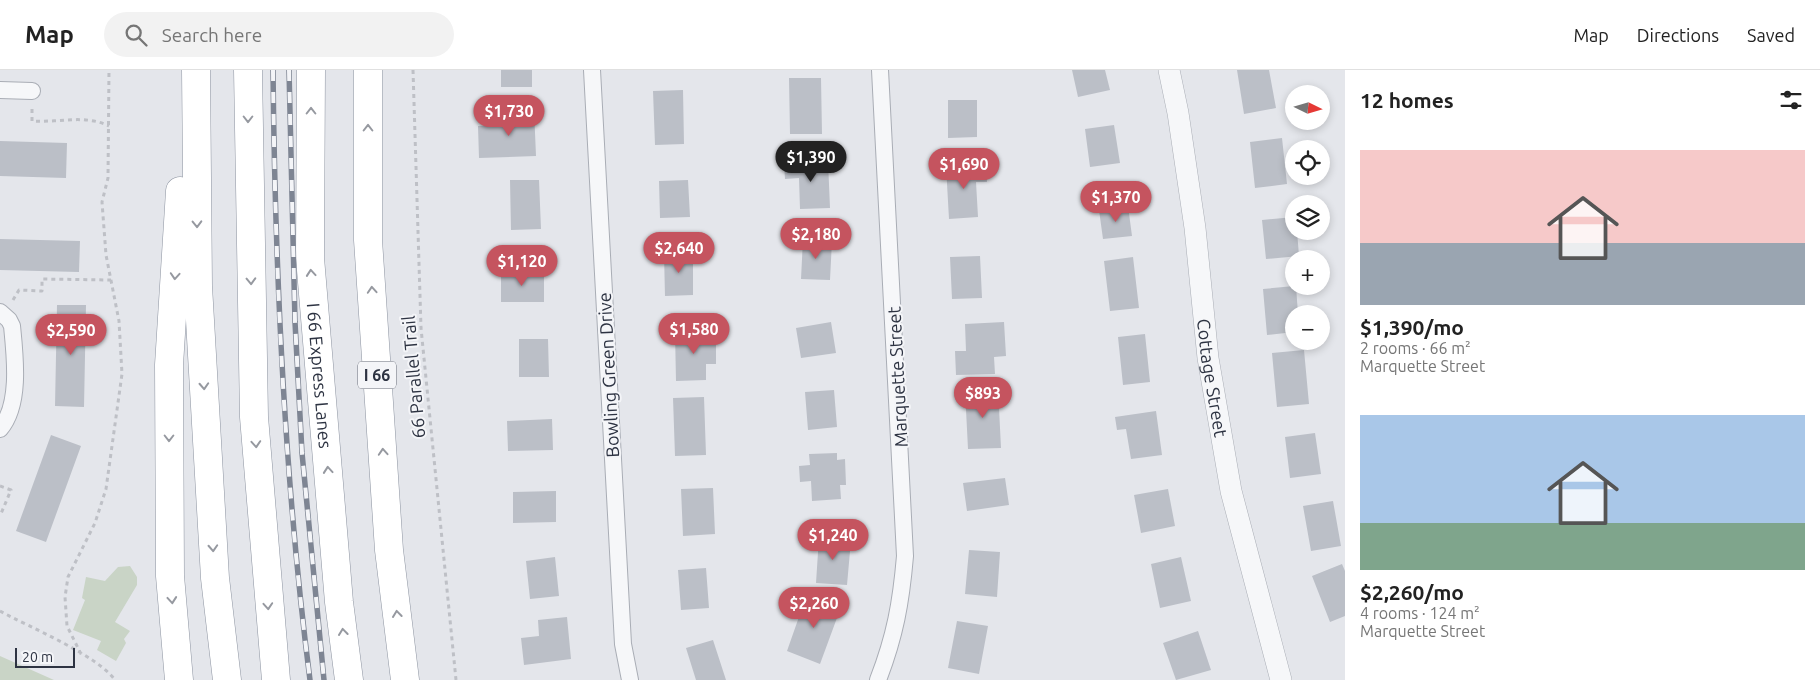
<!DOCTYPE html>
<meta charset="utf-8">
<style>
:root{--surface:#fff;--page:#f2f2f2;--text:#222;--muted:#767676;--line:#e0e0e0;--accent:#c5545f}
body{margin:0;font-family:Ubuntu,sans-serif;background:var(--page);color:var(--text);height:100vh;display:flex;flex-direction:column;font-size:19px;white-space:nowrap}
*{box-sizing:border-box;margin:0}
p{font-size:16px;color:var(--muted)}
.icon{flex:none;width:28px;height:28px;fill:none;stroke:currentColor;stroke-width:2;stroke-linecap:round;stroke-linejoin:round}
.map{position:relative;flex:1;overflow:hidden}
.panel{display:flex;flex-direction:column;background:var(--surface);width:475px}
.panel>*{flex:none}
.needle{width:32px;rotate:95deg}
.buttons{position:absolute;left:1285px;top:15px;display:grid;gap:10px}
.buttons a{display:grid;place-items:center;width:45px;height:45px;border-radius:50%;background:var(--surface);box-shadow:0 2px 8px #0003;font-size:25px}
.scale{position:absolute;left:15px;bottom:12px;width:60px;box-sizing:border-box;padding-left:5px;border:2px solid #2d3342;border-top:0;font-size:14px;line-height:18px;white-space:nowrap;color:#2d3342;-webkit-text-stroke:4px #f4f5f8;paint-order:stroke}
.price{position:absolute;translate:-50% -42px;padding:0 11px;border-radius:18px;background:var(--accent);color:#fff;font-size:16px;line-height:32px;filter:drop-shadow(0 1px 2px #0008)}
.price::after{content:'';position:absolute;left:50%;top:30px;width:15px;height:11px;margin-left:-8px;background:inherit;clip-path:polygon(0 0,100% 0,50% 100%)}
.price.active{background:#222;color:#fff}
ul{padding:0;list-style:none}
li{display:grid;align-content:center;gap:10px;height:265px;padding:0 15px}
li span{display:grid;place-items:center;height:155px;border-radius:0px;color:#555}
li>.icon{margin-inline-start:auto}
span .icon{width:90px;height:90px;fill:#fffc;stroke-width:1}
li b{font-size:21px}
h2{display:flex;justify-content:space-between;align-items:center;height:60px;padding:0 15px;font-size:21px}
header{display:flex;align-items:center;gap:30px;box-sizing:border-box;height:70px;padding:0 25px;background:var(--surface);border-bottom:1px solid var(--line)}
header strong{font-size:24px}
nav{display:flex;gap:28px;margin-inline-start:auto;font-size:18px}
.search{width:350px;height:45px;background:var(--page);display:flex;align-items:center;gap:12px;box-sizing:border-box;padding:0 18px;border-radius:28px;color:var(--muted);font-size:19px}
main{display:flex;flex:1;min-height:0}
.map>svg:first-child{display:block}
.green{fill:#c9d4c6}
.building{fill:#bbbfc7}
.lines{fill:none;stroke-linecap:round;stroke-linejoin:round}
.minor-casing{stroke:#a9adb5;stroke-width:18}
.tertiary-casing{stroke:#a9adb5;stroke-width:22}
.motorway-casing{stroke:#8c93a0;stroke-width:29}
.path{stroke:#bec0c6;stroke-width:3;stroke-dasharray:4 4;stroke-linecap:butt}
.minor{stroke:#f6f7f9;stroke-width:16}
.tertiary{stroke:#f6f7f9;stroke-width:21}
.motorway{stroke:#fff;stroke-width:28}
.rail-casing{stroke:#7e8593;stroke-width:5.5}
.rail{stroke:#f4f5f8;stroke-width:4;stroke-dasharray:11;stroke-linecap:butt}
.oneway{stroke:#9699a0}
.labels{text-anchor:middle;dominant-baseline:central;stroke-width:4;stroke-linejoin:round;paint-order:stroke}
.shield{fill:#f4f5f8;stroke:#696d79;stroke-width:1}
.shield-label{font-size:16px;font-weight:bold;fill:#2d3342}
.street-label{font-size:18px;fill:#2d3342;stroke:#f4f5f8}
</style>
<header>
<strong>Map</strong>
<div class="search"><svg class="icon" aria-label="search" viewBox="0 0 24 24"><circle cx="10" cy="10" r="6"/><path d="M15 15l6 6"/></svg>Search here</div>
<nav><a>Map</a><a>Directions</a><a>Saved</a></nav>
</header>
<main>
<div class="map">
<svg width="1345" height="610" viewBox="0 0 1345 610">
<rect width="100%" height="100%" fill="#e4e6eb"/>
<path class="green" d="M130,496L137,507V515L115,552L130,561L124,569L126,573L116,591L97,580L101,571L73,560L85,530L82,528L86,507L105,511L118,497Z
M0,586L54,610H0Z"/>
<path class="building" d="M501,0H532V17H501Z
M1072,0H1105L1110,20L1078,27Z
M1237,0H1269L1276,38L1244,44Z
M789,8H821L822,64H790Z
M683,20L684,74L655,75L653,21Z
M948,30H977V67L948,68Z
M534,39L536,86L479,88L478,56L508,55V40Z
M1114,55L1120,93L1090,97L1085,59Z
M1282,68L1287,114L1255,118L1250,72Z
M0,71L67,73L66,108L0,106Z
M828,91L830,138L800,139L799,108L785,109L784,93Z
M986,94L987,112H976L978,147L949,149L946,96Z
M510,110H539L541,159L511,160Z
M688,110L690,147L660,148L659,111Z
M1128,136L1132,166L1103,169L1099,140Z
M1294,147V161H1297L1299,186L1266,189L1262,150Z
M0,169L80,171L79,202L0,200Z
M803,169L832,171L830,210L801,209Z
M664,183H693V225L665,226Z
M980,186L982,228L952,229L950,187Z
M1133,187L1139,238L1110,241L1104,191Z
M501,201H544V232H501Z
M1294,216H1296L1298,244H1294V262L1267,265L1263,219Z
M57,235H86L84,337L55,336Z
M831,252L836,283L801,288L796,258Z
M1004,252L1006,286L994,287L995,304L956,305L955,281H966L965,254Z
M675,262H716V294H706V310L676,311Z
M1145,264L1150,312L1123,315L1118,267Z
M519,269H548L549,307H519Z
M1304,280L1309,334L1277,337L1272,283Z
M998,318L1001,378L968,379L965,320Z
M834,320L837,357L808,360L805,322Z
M704,327L706,385L675,386L673,328Z
M1156,341L1162,385L1131,389L1126,359L1117,360L1115,347Z
M552,349L553,380L508,381L507,351Z
M1315,363L1321,404L1290,408L1285,367Z
M51,365L81,376L46,472L16,461Z
M837,383V390L845,389L846,415H840L841,429L812,431L811,411L800,412L799,396L810,395L809,384Z
M1005,408L1009,435L967,441L963,413Z
M713,418L715,464L683,466L681,419Z
M1168,419L1175,456L1141,463L1134,425Z
M556,421V452L513,453V422Z
M1333,431L1341,476L1311,481L1303,436Z
M819,467L851,470L847,515L816,513Z
M969,480L1000,482L997,527L965,524Z
M555,487L559,526L530,529L526,491Z
M1181,487L1191,531L1160,538L1151,494Z
M1342,494L1345,501V546L1330,552L1312,506Z
M706,498L709,538L681,540L678,500Z
M807,524L841,537L820,594L787,581Z
M567,547L571,589L524,595L521,568L539,566L538,550Z
M957,551L988,556L979,604L948,598Z
M1198,561L1211,600L1176,610L1163,573Z
M713,570L726,610H696L686,578Z"/>
<g class="lines">
<defs>
<path id="minor" d="M592,0L623,574L630,610
M0,20L32,21
M0,242L9,250L12,256C15,286 21,335 0,359
M878,610C895,566 901,533 905,486L880,0"/>
<g id="tertiary">
<path id="s1" d="M1169,0L1178,43L1195,158L1208,288L1231,421L1281,610"/>
</g>
<g id="motorway">
<path d="M196,0L198,216L215,508L227,610"/>
<path d="M248,0L254,347L276,610"/>
<path id="s2" d="M311,0L310,188L339,532L349,610"/>
<path d="M368,0V170L389,480L405,610"/>
<path d="M179,610L170,506L169,295L180,121"/>
</g>
</defs>
<use href="#minor" class="minor-casing"/>
<use href="#tertiary" class="tertiary-casing"/>
<use href="#motorway" class="motorway-casing"/>
<path class="path" d="M413,0L421,258L456,610
M32,39V51C58,53 85,44 109,56
M13,230L19,220L42,221V209L111,210
M0,416L11,420L0,446
M0,541C29,557 97,585 115,610
M81,584L67,556L65,527L68,507L95,453L106,419L122,304L119,251L106,185L102,132L108,108L109,0"/>
<use href="#minor" class="minor"/>
<use href="#tertiary" class="tertiary"/>
<use href="#motorway" class="motorway"/>
<defs>
<path id="rail" d="M273,0C275,204 284,408 310,610
M289,0L295,252L302,383L324,610"/>
</defs>
<use href="#rail" class="rail-casing"/>
<use href="#rail" class="rail"/>
</g>
<defs><path id="oneway-chevron" d="M-2-3.5L2.5 0L-2 3.5" fill="none" stroke-width="1.6" stroke-linecap="round" stroke-linejoin="round" transform="scale(1.25)"/></defs>
<g class="oneway">
<use href="#oneway-chevron" transform="translate(311 41) rotate(-90)"/>
<use href="#oneway-chevron" transform="translate(248 49) rotate(90)"/>
<use href="#oneway-chevron" transform="translate(368 58) rotate(-90)"/>
<use href="#oneway-chevron" transform="translate(197 154) rotate(89)"/>
<use href="#oneway-chevron" transform="translate(311 203) rotate(-95)"/>
<use href="#oneway-chevron" transform="translate(175 206) rotate(94)"/>
<use href="#oneway-chevron" transform="translate(251 211) rotate(88)"/>
<use href="#oneway-chevron" transform="translate(372 220) rotate(-94)"/>
<use href="#oneway-chevron" transform="translate(204 316) rotate(87)"/>
<use href="#oneway-chevron" transform="translate(169 368) rotate(90)"/>
<use href="#oneway-chevron" transform="translate(256 374) rotate(86)"/>
<use href="#oneway-chevron" transform="translate(383 382) rotate(-94)"/>
<use href="#oneway-chevron" transform="translate(328 400) rotate(-95)"/>
<use href="#oneway-chevron" transform="translate(213 478) rotate(87)"/>
<use href="#oneway-chevron" transform="translate(172 530) rotate(85)"/>
<use href="#oneway-chevron" transform="translate(268 536) rotate(86)"/>
<use href="#oneway-chevron" transform="translate(397 544) rotate(-97)"/>
<use href="#oneway-chevron" transform="translate(343 562) rotate(-97)"/>
</g>
<g class="labels">
<rect class="shield" x="358" y="291.5" width="38" height="27" rx="4"/>
<g class="shield-label">
<text x="377" y="305">I 66</text>
</g>
<g class="street-label">
<text stroke="none"><textPath href="#s2" startOffset="306">I 66 Express Lanes</textPath></text>
<text transform="translate(608 305) rotate(-93)">Bowling Green Drive</text>
<text transform="translate(413 307) rotate(-95)">66 Parallel Trail</text>
<text transform="translate(897 307) rotate(-93)">Marquette Street</text>
<text stroke="none"><textPath href="#s1" startOffset="311">Cottage Street</textPath></text>
</g>
</g>
</svg>
<div class="buttons">
<a><svg class="needle" viewBox="-14 -14 28 28"><path d="M0-13l5 13h-10z" fill="#e53935"/><path d="M0 13l5-13h-10z" fill="#767676"/></svg></a>
<a><svg class="icon" aria-label="locate" viewBox="0 0 24 24"><circle cx="12" cy="12" r="6"/><path d="M12 2v4M12 18v4M2 12h4M18 12h4"/></svg></a>
<a><svg class="icon" aria-label="layers" viewBox="0 0 24 24"><path d="M12 4l9 5-9 5-9-5zM3 14l9 5 9-5"/></svg></a>
<a>+</a>
<a>−</a>
</div>
<div class="scale">20 m</div>
<b class="price" style="left:509px;top:67px">$1,730</b>
<b class="price active" style="left:811px;top:113px">$1,390</b>
<b class="price" style="left:964px;top:120px">$1,690</b>
<b class="price" style="left:1116px;top:153px">$1,370</b>
<b class="price" style="left:816px;top:190px">$2,180</b>
<b class="price" style="left:679px;top:204px">$2,640</b>
<b class="price" style="left:522px;top:217px">$1,120</b>
<b class="price" style="left:694px;top:285px">$1,580</b>
<b class="price" style="left:71px;top:286px">$2,590</b>
<b class="price" style="left:983px;top:349px">$893</b>
<b class="price" style="left:833px;top:491px">$1,240</b>
<b class="price" style="left:814px;top:559px">$2,260</b>
</div>
<section class="panel">
<h2>12 homes<svg class="icon" aria-label="filters" viewBox="0 0 24 24"><path d="M4 7h16M4 17h16"/><circle cx="9" cy="7" r="2"/><circle cx="15" cy="17" r="2"/></svg></h2>
<ul>
<li><span style="background:linear-gradient(#f6c9c9 60%,#9aa5b1 0)"><svg class="icon" aria-label="home" viewBox="0 0 24 24"><path d="M3 11l9-7 9 7M6 9v11h12V9"/></svg></span><div><b>$1,390/mo</b><p>2 rooms · 66 m²</p><p>Marquette Street</p></div></li>
<li><span style="background:linear-gradient(#a9c7e8 70%,#7fa58c 0)"><svg class="icon" aria-label="home" viewBox="0 0 24 24"><path d="M3 11l9-7 9 7M6 9v11h12V9"/></svg></span><div><b>$2,260/mo</b><p>4 rooms · 124 m²</p><p>Marquette Street</p></div></li>
</ul>
</section>
</main>
